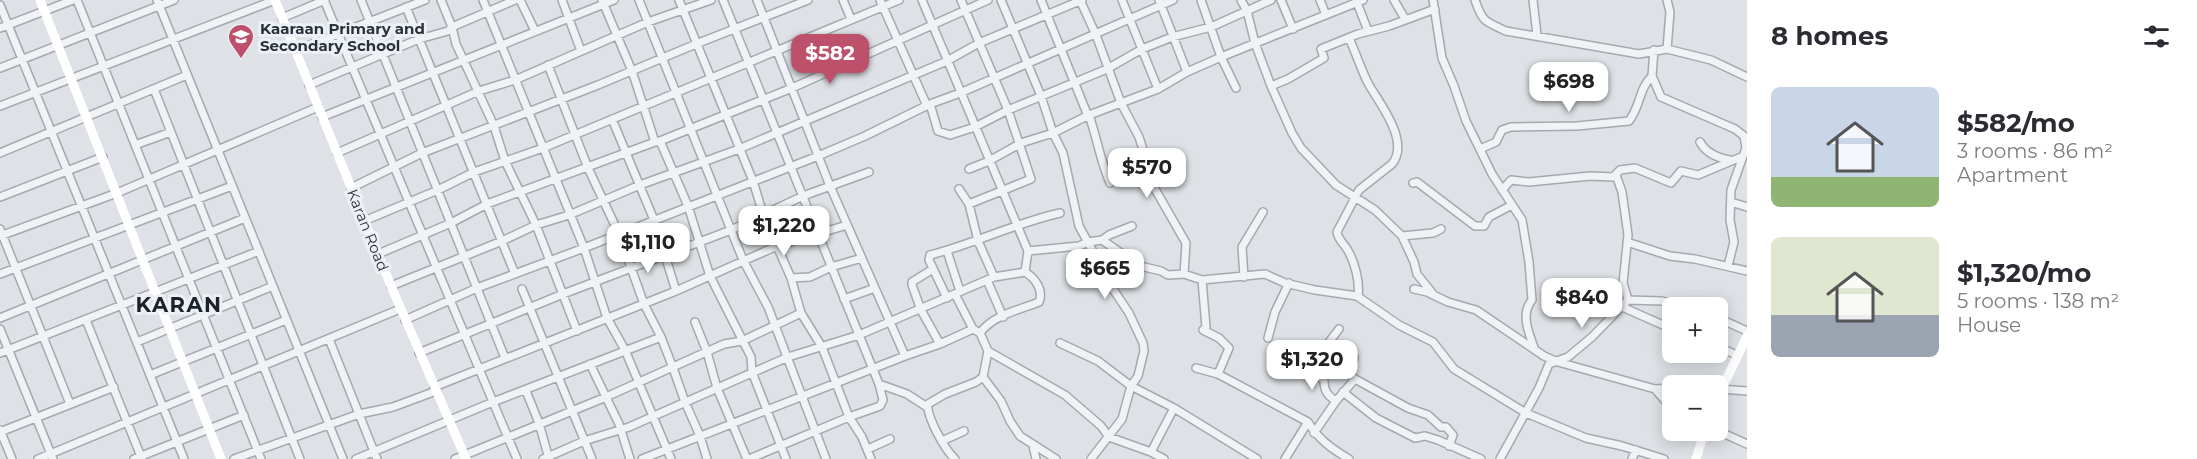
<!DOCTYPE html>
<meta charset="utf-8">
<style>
:root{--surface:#fff;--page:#f2f2f3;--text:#2b2b33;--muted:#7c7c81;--accent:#bd506b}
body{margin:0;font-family:Montserrat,sans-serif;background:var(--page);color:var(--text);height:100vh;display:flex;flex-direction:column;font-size:22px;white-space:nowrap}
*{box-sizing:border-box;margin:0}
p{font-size:20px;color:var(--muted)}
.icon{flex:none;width:33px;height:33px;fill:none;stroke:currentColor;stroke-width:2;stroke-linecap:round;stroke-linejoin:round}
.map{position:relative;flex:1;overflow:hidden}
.panel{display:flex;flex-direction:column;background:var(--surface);width:450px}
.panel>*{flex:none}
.buttons{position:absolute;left:1662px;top:297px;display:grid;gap:12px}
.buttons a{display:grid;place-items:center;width:66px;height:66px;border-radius:9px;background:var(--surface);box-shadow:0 3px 15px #0003;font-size:30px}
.price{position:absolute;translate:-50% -51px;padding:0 14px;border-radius:12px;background:#fff;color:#222;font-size:20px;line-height:39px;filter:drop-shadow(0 2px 3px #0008)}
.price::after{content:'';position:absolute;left:50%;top:36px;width:18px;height:14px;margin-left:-9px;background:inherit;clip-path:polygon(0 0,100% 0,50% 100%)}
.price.active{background:var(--accent);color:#fff}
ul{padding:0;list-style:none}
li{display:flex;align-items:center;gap:18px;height:150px;padding:0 24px}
li span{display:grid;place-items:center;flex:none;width:168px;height:120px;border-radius:9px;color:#555}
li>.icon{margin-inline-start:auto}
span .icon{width:72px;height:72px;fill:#fffc;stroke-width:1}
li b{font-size:26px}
h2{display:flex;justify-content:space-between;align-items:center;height:72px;padding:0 24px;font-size:26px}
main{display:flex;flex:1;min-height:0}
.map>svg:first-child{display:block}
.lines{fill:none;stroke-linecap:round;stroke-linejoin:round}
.street-casing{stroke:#a4a9af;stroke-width:10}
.street{stroke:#f0f2f5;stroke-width:7}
.secondary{stroke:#fff;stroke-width:9}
.labels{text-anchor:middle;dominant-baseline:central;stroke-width:6;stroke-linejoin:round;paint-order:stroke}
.poi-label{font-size:15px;font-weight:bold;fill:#29313b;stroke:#edf0f4;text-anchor:start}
.street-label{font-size:15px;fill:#29313b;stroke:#edf0f4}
.district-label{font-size:21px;font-weight:bold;letter-spacing:1.5px;fill:#1b222b;stroke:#edf0f4}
</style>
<main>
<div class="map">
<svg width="1747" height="459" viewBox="0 0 1747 459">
<rect width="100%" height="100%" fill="#dee2e6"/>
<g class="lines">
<defs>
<path id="street" d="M77,0L261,459
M157,0L343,459
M324,0L517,459
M361,0L505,358
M441,0L452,27L456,44L494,126L505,161L536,225L577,331
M483,0L584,248L607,318L625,350L671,459
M520,0L535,31
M562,0L581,51
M602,0L632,71L655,142L660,141L688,206L710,276L751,357L752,372L786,459
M639,0L743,260L768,307L826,459
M679,0L753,181L763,214L791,278L801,313L822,347L849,417L749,459
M723,0L879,384L883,400L880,406L849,417L862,437L871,459
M757,0L830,186L905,356
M843,0L851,19
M880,0L927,106
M922,0L1028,251L1025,272
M961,0L1008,110L1031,179L969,204
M1001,0L1041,96L1053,133L1063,153L1079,226L1096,257L1101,271L1129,313L1143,343L1144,351L1138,376L1131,386L1122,419L1091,459
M1041,0L1088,116
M1080,0L1096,35L1121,103L1139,137L1146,159L1147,175L1186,243L1184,274
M1122,0L1158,89
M1159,0L1187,72
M1201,0L1221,57L1236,88
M1241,0L1247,11L1255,43L1271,86L1292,133L1301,148L1336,185L1375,210L1402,236L1433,233L1441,229
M1281,0L1293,29
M1320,0L1326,15
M1356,0L1368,31
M1394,0L1405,19
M1433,0L1442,58L1454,86L1466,121L1492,174L1522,220L1529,262L1532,300C1520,314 1529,334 1535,350
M1475,0C1483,23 1485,21 1506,31L1639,54L1667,49L1711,60L1747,77
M1533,0L1537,35
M1667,0L1670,12L1667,49
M0,5L184,459
M406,7L515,274
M282,18L325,0
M0,28L73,0
M1349,38C1356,53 1361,70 1369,85C1381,105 1410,142 1392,164L1359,190L1337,232C1338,239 1343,243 1347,249C1355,262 1360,282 1358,297
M1654,50L1652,76L1661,97L1735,129L1744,136L1746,148L1731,190L1730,220L1734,242L1728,266
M295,51L425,0
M548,65L588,168L619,234L644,304L661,337L673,368L685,402L700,436L707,459
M0,68L174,0
M309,85L419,39L448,31L452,27L515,0
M1271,86L1288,79L1324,58L1321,49L1358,34L1389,26L1435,9
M154,89L300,459
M930,104L938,131L950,135L975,127L1008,110L1107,69L1142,49L1172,37L1211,27L1271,0
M0,106L275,0
M1089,115C1097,138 1100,160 1110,183
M322,117L614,0
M612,119L654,220L676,291
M660,141L792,88L988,0
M1700,142C1706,153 1718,158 1730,160
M135,145L171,132
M1480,149L1496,142L1502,130L1511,127L1577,126L1629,121C1640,108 1639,88 1652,76
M0,153L187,75
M337,153L479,91L515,80L648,22L711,0
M969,169L989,161L1021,143L1053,133L1089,115L1158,89L1187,72L1221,57L1363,0
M1413,183L1417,182L1475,226H1484L1489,217L1512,205
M351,188L422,153L598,85L696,44L808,0
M959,189L969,204L978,241L994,277
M1502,190L1511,180L1529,182L1590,176L1613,177L1620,170L1635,168L1671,183L1681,171L1698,175L1741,157
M0,197L103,157
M1731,202L1747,207
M364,221L438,190L474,172L543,148L899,0
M0,229L70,404
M0,236L117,193L318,107
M1402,236L1414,262L1417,274L1433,294
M1102,240L1140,266L1161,271L1168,275L1184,274L1202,280L1265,274L1285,283L1315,290L1357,296L1399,325L1433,342L1454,369L1526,413L1586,438L1622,446L1664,459
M1627,242L1670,256L1695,259L1747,271
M947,251L960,291
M1028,251L1079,246L1088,242L1102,240L1109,235L1132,226
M378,254L451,223L487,204L655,142
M933,269L912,282V285L921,310L940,344
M0,274L232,186
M1244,277L1242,247L1263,212
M791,278L810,277L831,267L862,258
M987,280L1003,317
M1202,280L1206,327L1203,330L1219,338L1229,348L1218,374
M391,286L502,241L536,225L569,215L640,185L739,149L947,61L979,43L1082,0
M522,289L592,459
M1414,289L1427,292L1448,302L1476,310L1544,356L1558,362L1655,389L1672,388
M955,294L973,329L980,333L988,351L983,377L1001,401L1010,421L1020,436L1056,459
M947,298L929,260L930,255C974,244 1015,223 1060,213
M844,299L875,288
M1628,300L1662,301L1690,308
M1620,306L1672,329
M0,318L245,218
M1718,318L1747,331
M86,320L142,459
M405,320L477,288L584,248L818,156L865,136L930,104L960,93L1173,0
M695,322L707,352L717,388L747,459
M0,329L53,459
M1268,338L1275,312L1289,283
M329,339L377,459
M137,342L273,286
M1060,343L1098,361L1131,386L1174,408L1257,459
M1718,347L1737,355
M988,351L1065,395L1101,426L1109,437L1151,452L1164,459
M1297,351L1305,362L1324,381C1324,391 1328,396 1336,401L1314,433
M0,353L259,251
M419,353L563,294L731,230L803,196L869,172
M590,364L619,424L630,459
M1310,367L1339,329
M1196,368L1218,374L1308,422C1318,439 1332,449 1349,459
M150,375L286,320
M1355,379L1408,408L1428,415L1441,427H1446L1453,435L1449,446
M879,384L907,394L927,407
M434,387L676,291L777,246L847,225
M1655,389L1667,403L1672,405
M1720,389L1747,391
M526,391L539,423L549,459
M1343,392L1376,418L1415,438L1425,436L1438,440L1481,459
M1335,402L1355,379L1348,373L1354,358
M0,430L12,459
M1716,430L1747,444
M0,432L114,387
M942,441L964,431
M1033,446L1036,459
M868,449L890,439
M1151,452L1174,408
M38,459L400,309
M134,459L244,415
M234,459L359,414L393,407L436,391
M356,459L493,402L661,337
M455,459L606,397L724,344L742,341L801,313
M543,459L584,441L629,427L788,357L859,335L994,277L1025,272C1035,278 1044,290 1039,302C1019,310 993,315 980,333
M642,459L905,356L940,344L973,329
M955,459C945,450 926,416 928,404L945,394L976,382L983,377
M1285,459L1308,422
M1500,459L1539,388L1549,364L1568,357L1592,337L1628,300L1623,283L1628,235L1622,192L1616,175
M1632,459L1636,450"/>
</defs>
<use href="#street" class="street-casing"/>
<use href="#street" class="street"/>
<path class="secondary" d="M40,0L221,459
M275,0L391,286L466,459
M1718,397L1747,336
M1696,459L1705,430"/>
</g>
<defs>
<symbol id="school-pin" viewBox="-11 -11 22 30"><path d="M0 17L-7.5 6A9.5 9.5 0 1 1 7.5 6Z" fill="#bd506b" stroke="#edf0f4"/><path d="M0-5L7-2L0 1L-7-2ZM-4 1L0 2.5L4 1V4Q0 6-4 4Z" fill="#fff"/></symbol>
</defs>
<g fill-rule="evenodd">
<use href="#school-pin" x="226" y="22" width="30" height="40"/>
</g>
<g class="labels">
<g class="poi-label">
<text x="260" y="28">Kaaraan Primary and<tspan x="260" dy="17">Secondary School</tspan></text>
</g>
<g class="street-label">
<text transform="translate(368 230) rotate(68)">Karan Road</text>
</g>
<g class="district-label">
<text x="179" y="304">KARAN</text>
</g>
</g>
</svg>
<div class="buttons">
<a>+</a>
<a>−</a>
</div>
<b class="price active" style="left:830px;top:85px">$582</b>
<b class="price" style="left:1569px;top:113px">$698</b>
<b class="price" style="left:1147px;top:199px">$570</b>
<b class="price" style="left:784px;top:257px">$1,220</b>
<b class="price" style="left:648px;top:274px">$1,110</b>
<b class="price" style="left:1105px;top:300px">$665</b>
<b class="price" style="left:1582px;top:329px">$840</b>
<b class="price" style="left:1312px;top:391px">$1,320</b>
</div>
<section class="panel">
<h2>8 homes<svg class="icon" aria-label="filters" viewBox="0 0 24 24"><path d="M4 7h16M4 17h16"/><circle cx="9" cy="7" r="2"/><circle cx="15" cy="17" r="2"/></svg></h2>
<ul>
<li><span style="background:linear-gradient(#c9d6e8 75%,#8fb573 0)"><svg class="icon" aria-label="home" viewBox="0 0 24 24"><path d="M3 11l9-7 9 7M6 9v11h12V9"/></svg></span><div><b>$582/mo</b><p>3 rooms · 86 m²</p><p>Apartment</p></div></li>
<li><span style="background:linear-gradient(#dfe7d0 65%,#9aa5b1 0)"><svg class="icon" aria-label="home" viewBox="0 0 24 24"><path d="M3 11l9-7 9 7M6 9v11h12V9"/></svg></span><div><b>$1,320/mo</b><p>5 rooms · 138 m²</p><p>House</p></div></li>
</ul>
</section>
</main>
